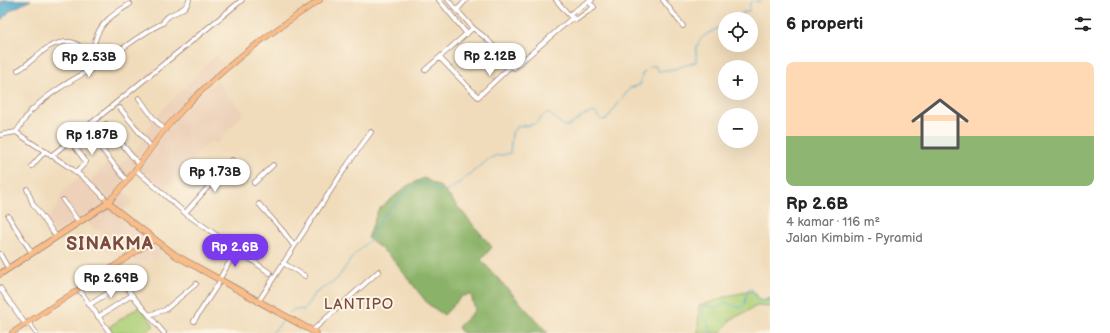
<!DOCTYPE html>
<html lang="id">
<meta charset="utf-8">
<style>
:root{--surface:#fff;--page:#f2f2f2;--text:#222;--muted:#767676;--line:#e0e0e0;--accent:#7c3aed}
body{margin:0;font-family:"Balsamiq Sans",sans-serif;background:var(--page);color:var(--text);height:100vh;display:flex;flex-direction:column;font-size:15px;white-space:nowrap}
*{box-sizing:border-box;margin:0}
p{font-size:13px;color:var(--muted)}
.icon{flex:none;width:22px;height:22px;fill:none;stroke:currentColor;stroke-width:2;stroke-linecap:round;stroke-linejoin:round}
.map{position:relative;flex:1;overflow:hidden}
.side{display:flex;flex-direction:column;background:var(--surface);width:340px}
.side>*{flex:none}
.fabs{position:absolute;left:718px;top:12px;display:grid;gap:8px}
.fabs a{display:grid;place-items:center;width:40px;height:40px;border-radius:50%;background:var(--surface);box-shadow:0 4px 16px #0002;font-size:20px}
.price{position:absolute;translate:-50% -34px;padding:0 9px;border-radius:14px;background:#fff;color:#222;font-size:13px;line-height:26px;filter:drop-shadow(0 1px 2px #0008)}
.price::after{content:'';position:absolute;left:50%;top:24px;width:12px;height:9px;margin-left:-6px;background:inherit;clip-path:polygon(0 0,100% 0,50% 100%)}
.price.active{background:var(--accent);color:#fff}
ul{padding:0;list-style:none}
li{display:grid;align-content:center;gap:8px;height:212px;padding:0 16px}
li+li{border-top:1px solid var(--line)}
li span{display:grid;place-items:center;height:124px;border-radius:8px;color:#555}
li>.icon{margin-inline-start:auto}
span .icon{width:72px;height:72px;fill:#fffc;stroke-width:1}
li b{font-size:17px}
h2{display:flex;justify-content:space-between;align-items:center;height:48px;padding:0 16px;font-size:17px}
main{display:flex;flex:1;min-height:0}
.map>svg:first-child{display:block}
.built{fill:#edd1b9}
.green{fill:#aed078;stroke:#7c7852}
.forest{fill:#8ab268;stroke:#6a684a}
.water{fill:#4fabcd;stroke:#4c657c}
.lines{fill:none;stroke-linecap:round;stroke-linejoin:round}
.stream{stroke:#4fabcd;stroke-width:1}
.minor-casing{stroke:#9d7d72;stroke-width:5.5}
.major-casing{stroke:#9d7d72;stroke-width:6}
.highway-casing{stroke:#9d7d72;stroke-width:7}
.minor{stroke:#fff;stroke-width:4}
.major{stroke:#f8bd89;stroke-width:5}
.highway{stroke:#f8bd89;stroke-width:5.5}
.labels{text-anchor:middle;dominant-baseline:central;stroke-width:4;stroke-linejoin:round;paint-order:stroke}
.neighbourhood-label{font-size:15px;letter-spacing:1px;fill:#7c4b40;stroke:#fcf5e5}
.district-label{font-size:18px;font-weight:bold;letter-spacing:1px;fill:#7c4b40;stroke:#fcf5e5}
</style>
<main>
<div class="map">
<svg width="770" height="333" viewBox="0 0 770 333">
<rect width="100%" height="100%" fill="#fcf5e5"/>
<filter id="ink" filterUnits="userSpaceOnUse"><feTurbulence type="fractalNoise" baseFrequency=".025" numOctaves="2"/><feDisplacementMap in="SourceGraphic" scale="8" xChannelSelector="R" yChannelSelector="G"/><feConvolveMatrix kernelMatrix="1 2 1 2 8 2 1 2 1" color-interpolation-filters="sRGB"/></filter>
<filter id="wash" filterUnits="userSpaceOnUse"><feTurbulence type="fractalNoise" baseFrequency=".012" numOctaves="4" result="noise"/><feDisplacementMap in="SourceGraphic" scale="16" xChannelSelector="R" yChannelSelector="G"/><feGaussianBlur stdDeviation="0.9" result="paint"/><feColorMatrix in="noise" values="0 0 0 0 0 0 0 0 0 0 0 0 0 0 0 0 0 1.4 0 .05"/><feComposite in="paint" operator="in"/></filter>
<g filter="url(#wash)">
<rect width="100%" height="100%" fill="#f0dbba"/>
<path class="built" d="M216,55L225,66L163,126L137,161L123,191L133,201L121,213L164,248L154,260L150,256L138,265L120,242L99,230H94L83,215L55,233L47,221L58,205L62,193L79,178L89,181L110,161L117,168L138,147L154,119Z
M217,81L244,113L216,144L211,141L209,142L164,191L137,170L171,124L201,94Z"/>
<path class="green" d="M753,291L762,301L770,298V307L757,306L730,320L721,333H698L699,306L731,295Z
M140,306L154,326L144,333H112L109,327Z"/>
<path class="forest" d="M424,178L442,188L492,247L481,260L548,333H462L458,327L475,310L471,295L462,296L444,315L428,304L391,257L368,238L378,210L407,186Z"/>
<path class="water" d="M5,0H31L11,10L0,21V3Z"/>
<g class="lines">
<path class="stream" d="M755,0L759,2L760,0
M741,19L743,18L742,13L749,11L750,3L753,0
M290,313L294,309L304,310L314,294L337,279L354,255L369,241L381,219L407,191L424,182L438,190H450L489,159C496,154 503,156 510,153L512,133L517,127L535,124L546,113L550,114L564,126H569L584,115L594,112L601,120H606L630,88L640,85L642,74L649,67L656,66L658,71L674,69L696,62C697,57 695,51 697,46C701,32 718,32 725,22
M272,333L284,320
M712,333L703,313V310L707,305L716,308L727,303L741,308L745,304L747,290L752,289L757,301H768L770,302"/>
</g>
</g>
<g filter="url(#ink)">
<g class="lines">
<defs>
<path id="minor" d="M439,0L467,34
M448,0L473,28L487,39L514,68L572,18
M556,0L569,15L576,20L594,7L589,2L592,0
M663,0L683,26
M457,10L466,0
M569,15L590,0
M440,58L478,97L511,66
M87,68C92,58 92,51 95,41C100,22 114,14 130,4
M18,70C28,65 34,57 43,51C54,42 77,35 83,53L82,54L88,66
M425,70L473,28
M139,98L154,119L165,130
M120,108L151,147
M106,124L139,165
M85,128L127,181
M16,132C21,126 27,114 32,110C51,91 78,77 101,63C121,51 141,33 163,23C166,12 186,13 189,0
M0,135L16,132C46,154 83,171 106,200
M69,139L86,162L76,173
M51,156L242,0
M32,166L45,151
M135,169L185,213L270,273
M254,183L273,165
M27,189L33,204L55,235
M63,200L79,222
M259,204L283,231L294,246
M185,213L232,160
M8,216L32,253
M0,254L7,266
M283,263L305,276
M114,267L132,295L164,333
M219,280L237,249
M0,288L26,325
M79,289L110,333
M258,302L348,164L371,132
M89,305L124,283
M149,315L165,310L196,284
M98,317L132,295
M194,321L220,281
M29,323L36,333
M313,330L379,271"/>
<path id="major" d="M111,199C135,176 150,145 173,120C216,72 266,35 320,0
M12,333L154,240"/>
<path id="highway" d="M106,200L115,209L175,255L316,333
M0,274L108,203L111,199"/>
</defs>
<use href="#minor" class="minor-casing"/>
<use href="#major" class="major-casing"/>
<use href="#highway" class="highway-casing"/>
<use href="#minor" class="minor"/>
<use href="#major" class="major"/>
<use href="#highway" class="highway"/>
</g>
</g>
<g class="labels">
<g class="neighbourhood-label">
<text x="359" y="304">LANTIPO</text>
</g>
<g class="district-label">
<text x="110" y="244">SINAKMA</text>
</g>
</g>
</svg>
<div class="fabs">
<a><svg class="icon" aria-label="locate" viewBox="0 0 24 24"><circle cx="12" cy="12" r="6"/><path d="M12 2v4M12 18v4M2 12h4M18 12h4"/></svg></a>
<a>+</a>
<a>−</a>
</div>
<b class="price" style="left:490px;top:77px">Rp 2.12B</b>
<b class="price" style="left:89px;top:78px">Rp 2.53B</b>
<b class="price" style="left:92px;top:156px">Rp 1.87B</b>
<b class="price" style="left:215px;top:193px">Rp 1.73B</b>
<b class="price active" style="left:235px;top:268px">Rp 2.6B</b>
<b class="price" style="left:111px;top:299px">Rp 2.69B</b>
</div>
<section class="side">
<h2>6 properti<svg class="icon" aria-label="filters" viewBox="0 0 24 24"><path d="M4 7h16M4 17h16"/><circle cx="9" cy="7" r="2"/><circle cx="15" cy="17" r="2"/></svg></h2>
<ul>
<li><span style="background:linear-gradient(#ffd9b3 60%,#8fb573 0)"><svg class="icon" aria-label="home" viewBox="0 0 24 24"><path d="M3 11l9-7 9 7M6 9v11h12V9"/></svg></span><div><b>Rp 2.6B</b><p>4 kamar · 116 m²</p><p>Jalan Kimbim - Pyramid</p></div></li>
</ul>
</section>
</main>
